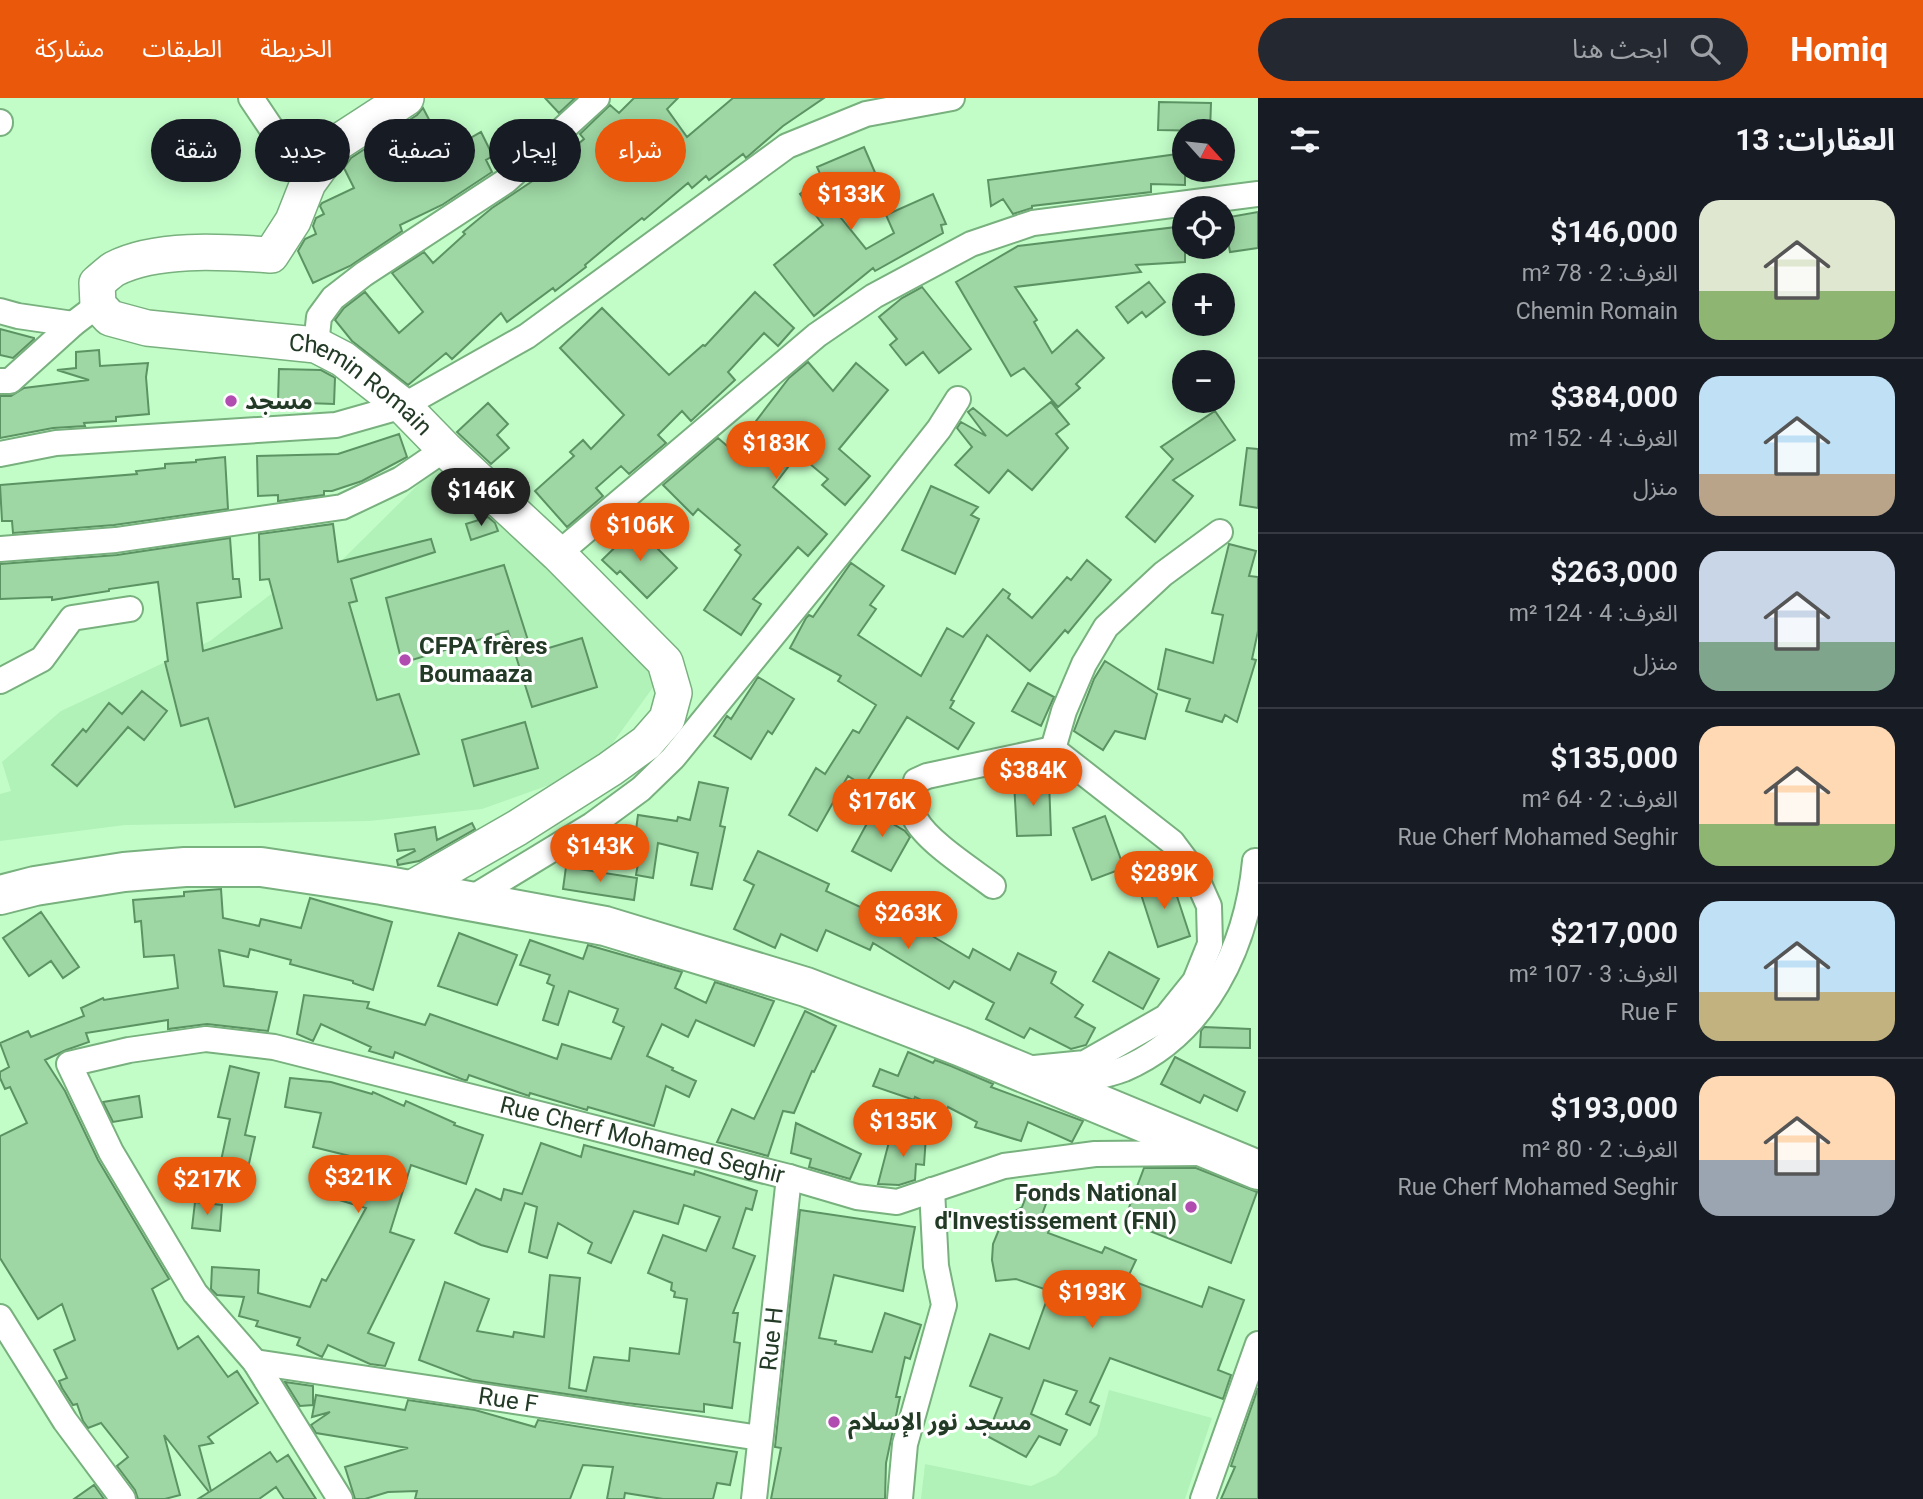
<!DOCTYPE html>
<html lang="ar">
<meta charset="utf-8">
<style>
:root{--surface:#171b24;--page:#242831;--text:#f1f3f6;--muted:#9ea1a6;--line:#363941;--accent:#ea580c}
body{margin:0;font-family:Roboto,"Noto Sans Arabic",sans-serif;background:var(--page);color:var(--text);direction:rtl;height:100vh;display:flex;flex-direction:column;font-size:26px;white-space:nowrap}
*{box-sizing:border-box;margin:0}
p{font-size:23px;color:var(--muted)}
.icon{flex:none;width:38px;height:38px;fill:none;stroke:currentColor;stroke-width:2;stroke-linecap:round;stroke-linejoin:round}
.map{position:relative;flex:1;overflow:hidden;direction:ltr}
.panel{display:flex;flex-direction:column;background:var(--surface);width:665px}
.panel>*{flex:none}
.guide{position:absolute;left:21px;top:21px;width:665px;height:63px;direction:rtl;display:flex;gap:14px}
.needle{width:46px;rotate:117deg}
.tools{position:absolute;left:1172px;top:21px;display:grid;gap:14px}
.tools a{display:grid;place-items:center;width:63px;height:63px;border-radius:50%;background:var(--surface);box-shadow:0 4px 18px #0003;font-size:35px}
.price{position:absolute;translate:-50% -60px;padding:0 16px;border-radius:24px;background:var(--accent);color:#fff;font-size:23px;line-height:46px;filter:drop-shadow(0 2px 4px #0008)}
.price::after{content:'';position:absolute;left:50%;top:42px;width:21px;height:16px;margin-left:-10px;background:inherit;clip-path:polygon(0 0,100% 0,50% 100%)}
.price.active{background:#222;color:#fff}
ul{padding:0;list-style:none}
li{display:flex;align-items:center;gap:21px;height:175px;padding:0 28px}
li+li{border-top:2px solid var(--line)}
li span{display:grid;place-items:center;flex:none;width:196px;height:140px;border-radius:21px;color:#555}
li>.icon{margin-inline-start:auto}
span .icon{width:84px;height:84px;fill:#fffc;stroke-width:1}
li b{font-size:30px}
h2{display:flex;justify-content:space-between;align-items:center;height:84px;padding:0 28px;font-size:30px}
.pill{padding:0 24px;border-radius:32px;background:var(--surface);box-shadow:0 4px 18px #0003;font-size:24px;line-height:63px}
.pill.active{background:var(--accent);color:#fff}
header{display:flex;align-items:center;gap:42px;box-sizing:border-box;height:98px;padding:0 35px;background:var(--accent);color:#fff}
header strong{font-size:33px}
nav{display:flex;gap:38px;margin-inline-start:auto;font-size:24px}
.search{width:490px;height:63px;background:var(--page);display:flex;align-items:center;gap:18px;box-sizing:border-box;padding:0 24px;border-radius:38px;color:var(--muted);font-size:26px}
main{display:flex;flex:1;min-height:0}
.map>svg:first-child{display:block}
.built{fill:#b1f2b8}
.building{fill:#9ed7a4;stroke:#5c9363;stroke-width:2}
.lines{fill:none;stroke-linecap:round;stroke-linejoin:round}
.street-casing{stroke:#78b07e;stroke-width:28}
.secondary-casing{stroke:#78b07e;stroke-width:38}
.primary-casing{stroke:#78b07e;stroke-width:42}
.street{stroke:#fff;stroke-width:24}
.secondary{stroke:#fff;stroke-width:35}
.primary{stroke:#fff;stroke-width:38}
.poi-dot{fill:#b14cb1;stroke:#fff;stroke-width:2.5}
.labels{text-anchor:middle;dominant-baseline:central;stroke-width:6;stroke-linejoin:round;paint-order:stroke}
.street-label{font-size:24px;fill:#233b26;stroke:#fff}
.poi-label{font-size:24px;font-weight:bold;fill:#233b26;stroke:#fff;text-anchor:start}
</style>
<header>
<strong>Homiq</strong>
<div class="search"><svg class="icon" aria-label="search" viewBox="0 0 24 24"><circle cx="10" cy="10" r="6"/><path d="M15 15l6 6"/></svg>ابحث هنا</div>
<nav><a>الخريطة</a><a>الطبقات</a><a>مشاركة</a></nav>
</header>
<main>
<section class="panel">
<h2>العقارات: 13<svg class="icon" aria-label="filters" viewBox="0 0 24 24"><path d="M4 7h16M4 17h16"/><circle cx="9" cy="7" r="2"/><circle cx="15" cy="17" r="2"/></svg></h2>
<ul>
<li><span style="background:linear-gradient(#dfe7d0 65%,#8fb573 0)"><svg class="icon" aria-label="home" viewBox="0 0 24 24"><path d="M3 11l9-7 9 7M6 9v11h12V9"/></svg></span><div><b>$146,000</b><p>الغرف: 2 · 78 m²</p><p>Chemin Romain</p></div></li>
<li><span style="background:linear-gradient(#bfe0f5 70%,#b9a48a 0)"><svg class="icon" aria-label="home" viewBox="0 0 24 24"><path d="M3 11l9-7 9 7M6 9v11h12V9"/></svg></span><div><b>$384,000</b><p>الغرف: 4 · 152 m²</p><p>منزل</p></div></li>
<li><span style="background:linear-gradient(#c9d6e8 65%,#7fa58c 0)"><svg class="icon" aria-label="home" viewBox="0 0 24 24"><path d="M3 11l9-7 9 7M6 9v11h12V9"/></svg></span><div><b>$263,000</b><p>الغرف: 4 · 124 m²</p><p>منزل</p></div></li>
<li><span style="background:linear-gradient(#ffd9b3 70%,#8fb573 0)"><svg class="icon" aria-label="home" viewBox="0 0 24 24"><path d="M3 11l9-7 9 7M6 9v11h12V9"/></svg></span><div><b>$135,000</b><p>الغرف: 2 · 64 m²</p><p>Rue Cherf Mohamed Seghir</p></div></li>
<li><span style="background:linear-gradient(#bfe0f5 65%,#c2b280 0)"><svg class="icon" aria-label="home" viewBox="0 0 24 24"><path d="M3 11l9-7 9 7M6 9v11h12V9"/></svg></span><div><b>$217,000</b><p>الغرف: 3 · 107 m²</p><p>Rue F</p></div></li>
<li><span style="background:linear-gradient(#ffd9b3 60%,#9aa5b1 0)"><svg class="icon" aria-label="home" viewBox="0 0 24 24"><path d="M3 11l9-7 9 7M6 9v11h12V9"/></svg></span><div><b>$193,000</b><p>الغرف: 2 · 80 m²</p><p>Rue Cherf Mohamed Seghir</p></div></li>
</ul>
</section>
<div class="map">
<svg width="1258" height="1401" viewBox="0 0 1258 1401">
<rect width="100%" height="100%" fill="#c2fdc8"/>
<path class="built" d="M441,364L659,581L594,671L482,711L369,723L125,727L0,743V696L11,693L2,664L61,613L210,543L275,493L339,465Z
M1109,1292L1212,1320L1185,1401H921L925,1366L1031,1388L1056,1377L1097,1337Z"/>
<path class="building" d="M545,0H575L559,15Z
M634,0H678L667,11L687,39L733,0H824L783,28L746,60L743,56L709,82L706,78L692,90L688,85L644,122L642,120L616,141L585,167L586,169L555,193L553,190L507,224L501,215L452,261L446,255L408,287L352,243L335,222L344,210L365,194L399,235L423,214L392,175L424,154L433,165L465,136L463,134L492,110L540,78L584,41L580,36L610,7L619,15Z
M1159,4L1211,5L1210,33L1158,32Z
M423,10L446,54L481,34L493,58L486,62L492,74L442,107L400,127L402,133L350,168L313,185L298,153L305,141L316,136L313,128L316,120L324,116L320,108L322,105L354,90L344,70L351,60L417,17Z
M864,49L886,100L841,120L866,151L894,135L886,117L933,96L946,126L941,127L943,135L875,173L873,170L814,218L774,167L823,127L800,96L822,80L817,69Z
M1185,55V87L1151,86V94L1032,108V110L1013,116L1003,101L991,108L988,82Z
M1258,114V150L1230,154L1224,120Z
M1185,128V164L1136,167L1141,174L1015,189L1037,222L1034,224L1052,255L1077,232L1104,260L1076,286L1080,290L1058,309L1024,270L1011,278L956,184L1018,148Z
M1149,184L1165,204L1146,219L1142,214L1128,225L1116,209Z
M922,189L971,251L939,275L923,254L906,267L890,247L897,241L879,219L902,200Z
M755,194L794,230L778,248L764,235L728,274L735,282L691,323L682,313L658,337L666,345L629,376L621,368L596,390L603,398L567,429L535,393L574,358L570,354L583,342L591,351L624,317L560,250L602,210L669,277L703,247L705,248Z
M0,231L34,240V241L13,260L0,257Z
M99,252L100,268L148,265L146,279L149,316L116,319V323L84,325L85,328L53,330L0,340V298H11L24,290L89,282L57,272L76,270V254Z
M808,264L833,293L856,265L888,292L839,351L870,378L845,407L822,387L828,381L798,356L773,389L827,436L808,458L798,449L753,501L761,506L741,537L704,512L741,457L735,452L740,447L698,411L693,417L663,387L718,340L733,353L789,280Z
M279,271L321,272L332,278L335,280L334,306L278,304Z
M1051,304L1069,326L1056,336L1068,350L1032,392L1008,372L989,395L955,367L972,349L957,330L961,324L986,338L968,314L973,310L1007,338Z
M488,305L508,326L497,337L509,350L491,366L457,334Z
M1215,313L1235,342L1173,382L1193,398L1155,444L1126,419L1173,361L1161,349Z
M399,336L407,359L362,383L332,393H324V397L278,403V397L258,398L257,358L338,356Z
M1247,350L1258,351V410L1240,407Z
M225,359L228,411L114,427L13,435L12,423H2L0,387L137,376L136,373L165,370V366L196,364V362Z
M931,388L978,409L971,417L979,421L955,476L902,452Z
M488,419L495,425L498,433L471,442L466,426Z
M333,426L338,464L431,441L435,454L351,481L357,503L349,505L377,602L399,596L419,656L235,709L208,620L181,628L165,564L168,563L158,484L109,491V493L52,502V499L0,501V466L117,457L230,440L233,481H239L241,499L197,505L203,553L282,530L269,481L260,482L259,436Z
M636,429L677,470L647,500L620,473L617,476L602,462Z
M1229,446L1256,453L1249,478L1258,479V533L1252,561L1256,562L1237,624L1225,617L1222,624L1186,613L1190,601L1158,591L1166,551L1213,565L1223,517L1212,515Z
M1087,462L1111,482L1068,535L1065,532L1030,573L987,537L951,602L954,603L950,610L974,625L958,651L907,619L864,688L848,678L817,733L789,717L816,670L825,676L853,632L859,635L876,607L838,583L841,578L790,550L806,520L809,517L813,519L851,465L884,488L870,507L876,511L858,537L921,578L947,530L963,539L1003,491L1010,496L1008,500L1032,520L1067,479L1071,482Z
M504,467L532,555L582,540L597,589L532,609L508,533L402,565L386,500Z
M1105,563L1157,596L1145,641L1115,633L1103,652L1074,633L1094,581Z
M758,579L794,601L772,636L768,633L751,661L714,638L727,618L731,621Z
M1028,585L1054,599L1041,628L1012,613Z
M142,593L167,613L144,642L128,629L77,688L52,667L83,631L86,634L109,605L122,616Z
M525,624L538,670L474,688L462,642Z
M1049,682L1051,737L1017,738L1014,684Z
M699,684L728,690L720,728L725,729L712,791L691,787L698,755L658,745L653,780L636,777L641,748L634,747L638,717L677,723L678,719L690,722Z
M878,705L895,714L890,724L905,733L910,739L891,773L852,753Z
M1105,718L1124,770L1092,782L1073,730Z
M472,725L475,731L419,763L398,767L397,762L415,753L414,751L398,753L395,736L435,729L437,742Z
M758,753L829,786L826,793L905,830L909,824L969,860L973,851L1010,872L1018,855L1056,874L1051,885L1083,907L1075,919L1095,930L1086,947L1071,951L1030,930L1024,940L986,921L994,905L954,883L949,891L873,845L870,852L826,832L817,853L781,836L775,850L734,831L754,787L744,782Z
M566,769L637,780L634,802L563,791Z
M1170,777L1190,838L1158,849L1138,787Z
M221,791L223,820L259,828L261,821L301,830L310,800L392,824L373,892L353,885V883L290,866L291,862L250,851L248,859L219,852L224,888L277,894L268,933L207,926L168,931V922L86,935L89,944L66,952L45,962L65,993L98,1062L169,1181L152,1191L178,1251L198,1238L228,1279L237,1273L258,1305L208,1339L213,1345L199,1348L211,1393L270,1354L277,1364L288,1357L316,1401H284L276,1389L259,1401H198L209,1394L164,1337L180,1397L165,1401H138L135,1392L117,1368L128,1359L101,1325L88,1330L83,1323L77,1306L73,1307L62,1290L59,1283L67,1280L54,1252L75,1242L62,1206L38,1221L0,1160V1038L27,1025L10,989L5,991L0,980V974L9,969L0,945L28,933L31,939L84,918L81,910L103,900L104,902L178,890L174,857L144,859L141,823L135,824L133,802L184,798V794Z
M41,814L79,869L63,880L51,863L29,878L3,840Z
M459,835L517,857L497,907L438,888Z
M530,842L583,861L588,847L682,874L675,890L706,905L715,884L774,903L754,948L696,922L688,939L662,926L647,958L673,970L672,972L696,983L689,999L666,988L654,1028L588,1009L587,1012L530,995L529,998L469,977L467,982H464L395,954L393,960L369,953L371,949L321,926L313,943L297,936L304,897L369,904L367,910L425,927L430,916L557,961L562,946L611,961L624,929L613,924L618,911L569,893L558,927L543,922L554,888L547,885L550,877L520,867Z
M1109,854L1159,881L1143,911L1093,883Z
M805,913L836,928L814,974L812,973L794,1015L783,1013L768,1058L717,1044L732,1011L754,1021Z
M1204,929L1250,931V950L1200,949L1201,933Z
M908,954L933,965L935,962L951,968L993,986L991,989L1083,1023L1072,1044L1028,1024L1021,1043L975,1029L977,1024L948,1009L946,1014L915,999L914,1002L873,988L880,971L898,978Z
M1175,959L1245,994L1237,1013L1204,997L1200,1005L1161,986Z
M230,968L259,975L245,1037L255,1039L243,1092L216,1086L230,1021L218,1019Z
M290,980L331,984L372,996L373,994L404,1008L406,1003L455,1025L454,1027L483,1037L466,1086L411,1067L390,1134L414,1142L368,1235L394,1245L385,1268L370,1266L328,1247L322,1259L297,1247L300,1240L256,1228L258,1223L239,1218L244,1199L217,1197L211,1191L212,1169L259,1172L258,1195L310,1209L322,1181L326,1183L366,1110L336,1101L350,1058L313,1049L321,1015L285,1009Z
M139,998L142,1019L113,1024L103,1004Z
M796,1025L861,1056L850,1081L809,1069L811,1061L791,1055Z
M898,1036L926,1038L924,1067L916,1066L915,1082L899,1087L878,1086L890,1040L897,1041Z
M541,1045L581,1059L584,1047L694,1077L695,1073L757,1093L752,1112L746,1110L733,1150L755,1158L733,1215H738L734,1244L740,1245L732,1310L704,1306V1314L626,1305L472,1282L419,1262L445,1184L489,1201L477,1233L513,1239L514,1234L544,1239L550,1177L580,1180L569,1290L586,1293L594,1259L629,1263L630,1250L679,1256L687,1201L674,1199L675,1194L671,1192L672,1185L648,1175L663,1137L706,1153L720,1119L684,1107L678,1126L634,1113L611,1165L588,1155L592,1145L558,1125L547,1160L529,1154L537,1109L525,1105L507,1154L481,1147L455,1135L476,1091L501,1102L504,1091L522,1096Z
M1144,1070H1196L1257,1094L1231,1165L1124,1123Z
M1027,1096L1047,1103L1040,1122L1051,1127L1048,1135L1102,1155L1105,1149L1136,1162L1127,1181L1202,1209L1209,1189L1244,1202L1218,1272L1231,1277L1223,1301L1110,1260L1090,1304L1099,1308L1090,1327L1066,1316L1077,1293L1044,1282L1031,1316L1067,1332L1060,1347L1039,1338L1026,1359L987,1338L1002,1300L970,1288L990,1236L1029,1251L1050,1193L1016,1181L996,1183L992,1162L993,1146L1000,1129L1012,1115L1022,1109Z
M195,1104L222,1107L220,1133L192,1130Z
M800,1112L915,1129L903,1193L834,1177L819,1240L836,1243L835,1246L872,1254L885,1215L921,1227L910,1261L905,1259L896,1299H900L886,1365L885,1401H771L781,1350L775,1349Z
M285,1284L313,1288V1307L300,1308Z
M1258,1290V1401H1221L1235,1369L1231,1368Z
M316,1297L405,1312L408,1302L475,1312L535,1329L538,1322L737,1354L730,1387L717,1385L713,1401H663L625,1395L624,1401H607L613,1369L583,1367L570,1401H415L417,1393L388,1394L365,1401H355L345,1369L408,1350L316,1335L311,1327L330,1314L312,1319Z
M94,1387L104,1401H74Z"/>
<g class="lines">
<defs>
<g id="street">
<path d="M251,0L308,85"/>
<path d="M0,25V24"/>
<path d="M0,213L18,218L73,226"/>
<path d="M316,247L319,219L333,200L364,176L506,83L597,0"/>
<path d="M0,283H10L73,226L98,207"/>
<path d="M0,356L56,345L336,327L403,308L527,238L787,48L866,16L952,0"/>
<path d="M0,451L116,442L342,409L401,381L445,351"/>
<path d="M558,456L817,237L874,198L971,146L1033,125L1258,96"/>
<path d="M0,583L42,561L72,520L130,511"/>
<path d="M1053,651L1064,613L1084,566L1106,529L1163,476L1220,434"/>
<path d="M993,788C972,772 928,744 916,722C910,710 912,696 916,683L927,678L1053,651L1172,744L1193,772L1209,808L1210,846L1195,883L1166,919L1085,965L1024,971"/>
<path d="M467,803L592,727L641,691L673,660L875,412L939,331L958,301"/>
<path d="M1067,986C1085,981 1106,978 1124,971C1206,936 1247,848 1255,763"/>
<path d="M0,1219L65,1323L123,1401"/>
<path id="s1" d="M255,1264L760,1340"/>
<path id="s2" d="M340,1401L255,1264L195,1195L111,1054L69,966L129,952L206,941L274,949L789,1079L857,1099L897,1104L1004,1068L1095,1056L1202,1055"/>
<path id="s3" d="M754,1401L789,1079"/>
<path d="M900,1401L905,1346L944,1207L936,1168L932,1092"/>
<path d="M1203,1401L1258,1246"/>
</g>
<g id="secondary">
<path id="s4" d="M406,0L337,45L308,85L293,123L271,157C224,154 156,149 114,171C108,175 102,181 97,185L98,207L110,220L147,230L316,247L343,261L403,308L445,351L558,456L665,564L674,595L667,621L646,645L610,671L517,730L409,792"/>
</g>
<path id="primary" d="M0,797L35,788L124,774L185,769H261L382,787L605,828L806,889L959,948L1258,1072"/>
</defs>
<use href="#street" class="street-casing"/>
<use href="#secondary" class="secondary-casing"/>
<use href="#primary" class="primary-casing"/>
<use href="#street" class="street"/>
<use href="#secondary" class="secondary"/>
<use href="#primary" class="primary"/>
</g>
<g class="poi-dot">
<circle cx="231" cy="303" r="7"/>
<circle cx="405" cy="562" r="7"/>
<circle cx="1191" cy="1109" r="7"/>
<circle cx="834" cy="1324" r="7"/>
</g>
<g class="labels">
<g class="street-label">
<text stroke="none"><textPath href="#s4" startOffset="700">Chemin Romain</textPath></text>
<text stroke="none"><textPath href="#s2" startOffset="1102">Rue Cherf Mohamed Seghir</textPath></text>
<text stroke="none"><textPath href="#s3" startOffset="161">Rue H</textPath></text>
<text stroke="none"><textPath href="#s1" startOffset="256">Rue F</textPath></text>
</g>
<g class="poi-label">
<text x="245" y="303">مسجد</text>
<text x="419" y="548">CFPA frères<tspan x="419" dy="28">Boumaaza</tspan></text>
<text x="1177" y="1095" text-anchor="end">Fonds National<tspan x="1177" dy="28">d'Investissement (FNI)</tspan></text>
<text x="848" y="1324">مسجد نور الإسلام</text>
</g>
</g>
</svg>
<div class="tools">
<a><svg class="needle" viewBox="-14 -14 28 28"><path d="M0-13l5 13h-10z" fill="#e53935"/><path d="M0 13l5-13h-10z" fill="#9ea1a6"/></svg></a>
<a><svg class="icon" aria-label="locate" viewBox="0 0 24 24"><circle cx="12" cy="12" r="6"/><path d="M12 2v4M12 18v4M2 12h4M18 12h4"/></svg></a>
<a>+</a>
<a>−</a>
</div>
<b class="price" style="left:851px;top:134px">$133K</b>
<b class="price" style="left:776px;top:383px">$183K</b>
<b class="price active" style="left:481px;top:430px">$146K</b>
<b class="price" style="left:640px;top:465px">$106K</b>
<b class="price" style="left:1033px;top:710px">$384K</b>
<b class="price" style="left:882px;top:741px">$176K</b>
<b class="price" style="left:600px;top:786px">$143K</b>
<b class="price" style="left:1164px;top:813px">$289K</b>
<b class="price" style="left:908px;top:853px">$263K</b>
<b class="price" style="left:903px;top:1061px">$135K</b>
<b class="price" style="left:358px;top:1117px">$321K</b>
<b class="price" style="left:207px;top:1119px">$217K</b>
<b class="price" style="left:1092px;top:1232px">$193K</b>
<div class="guide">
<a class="pill active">شراء</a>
<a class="pill">إيجار</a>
<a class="pill">تصفية</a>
<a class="pill">جديد</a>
<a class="pill">شقة</a>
</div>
</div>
</main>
